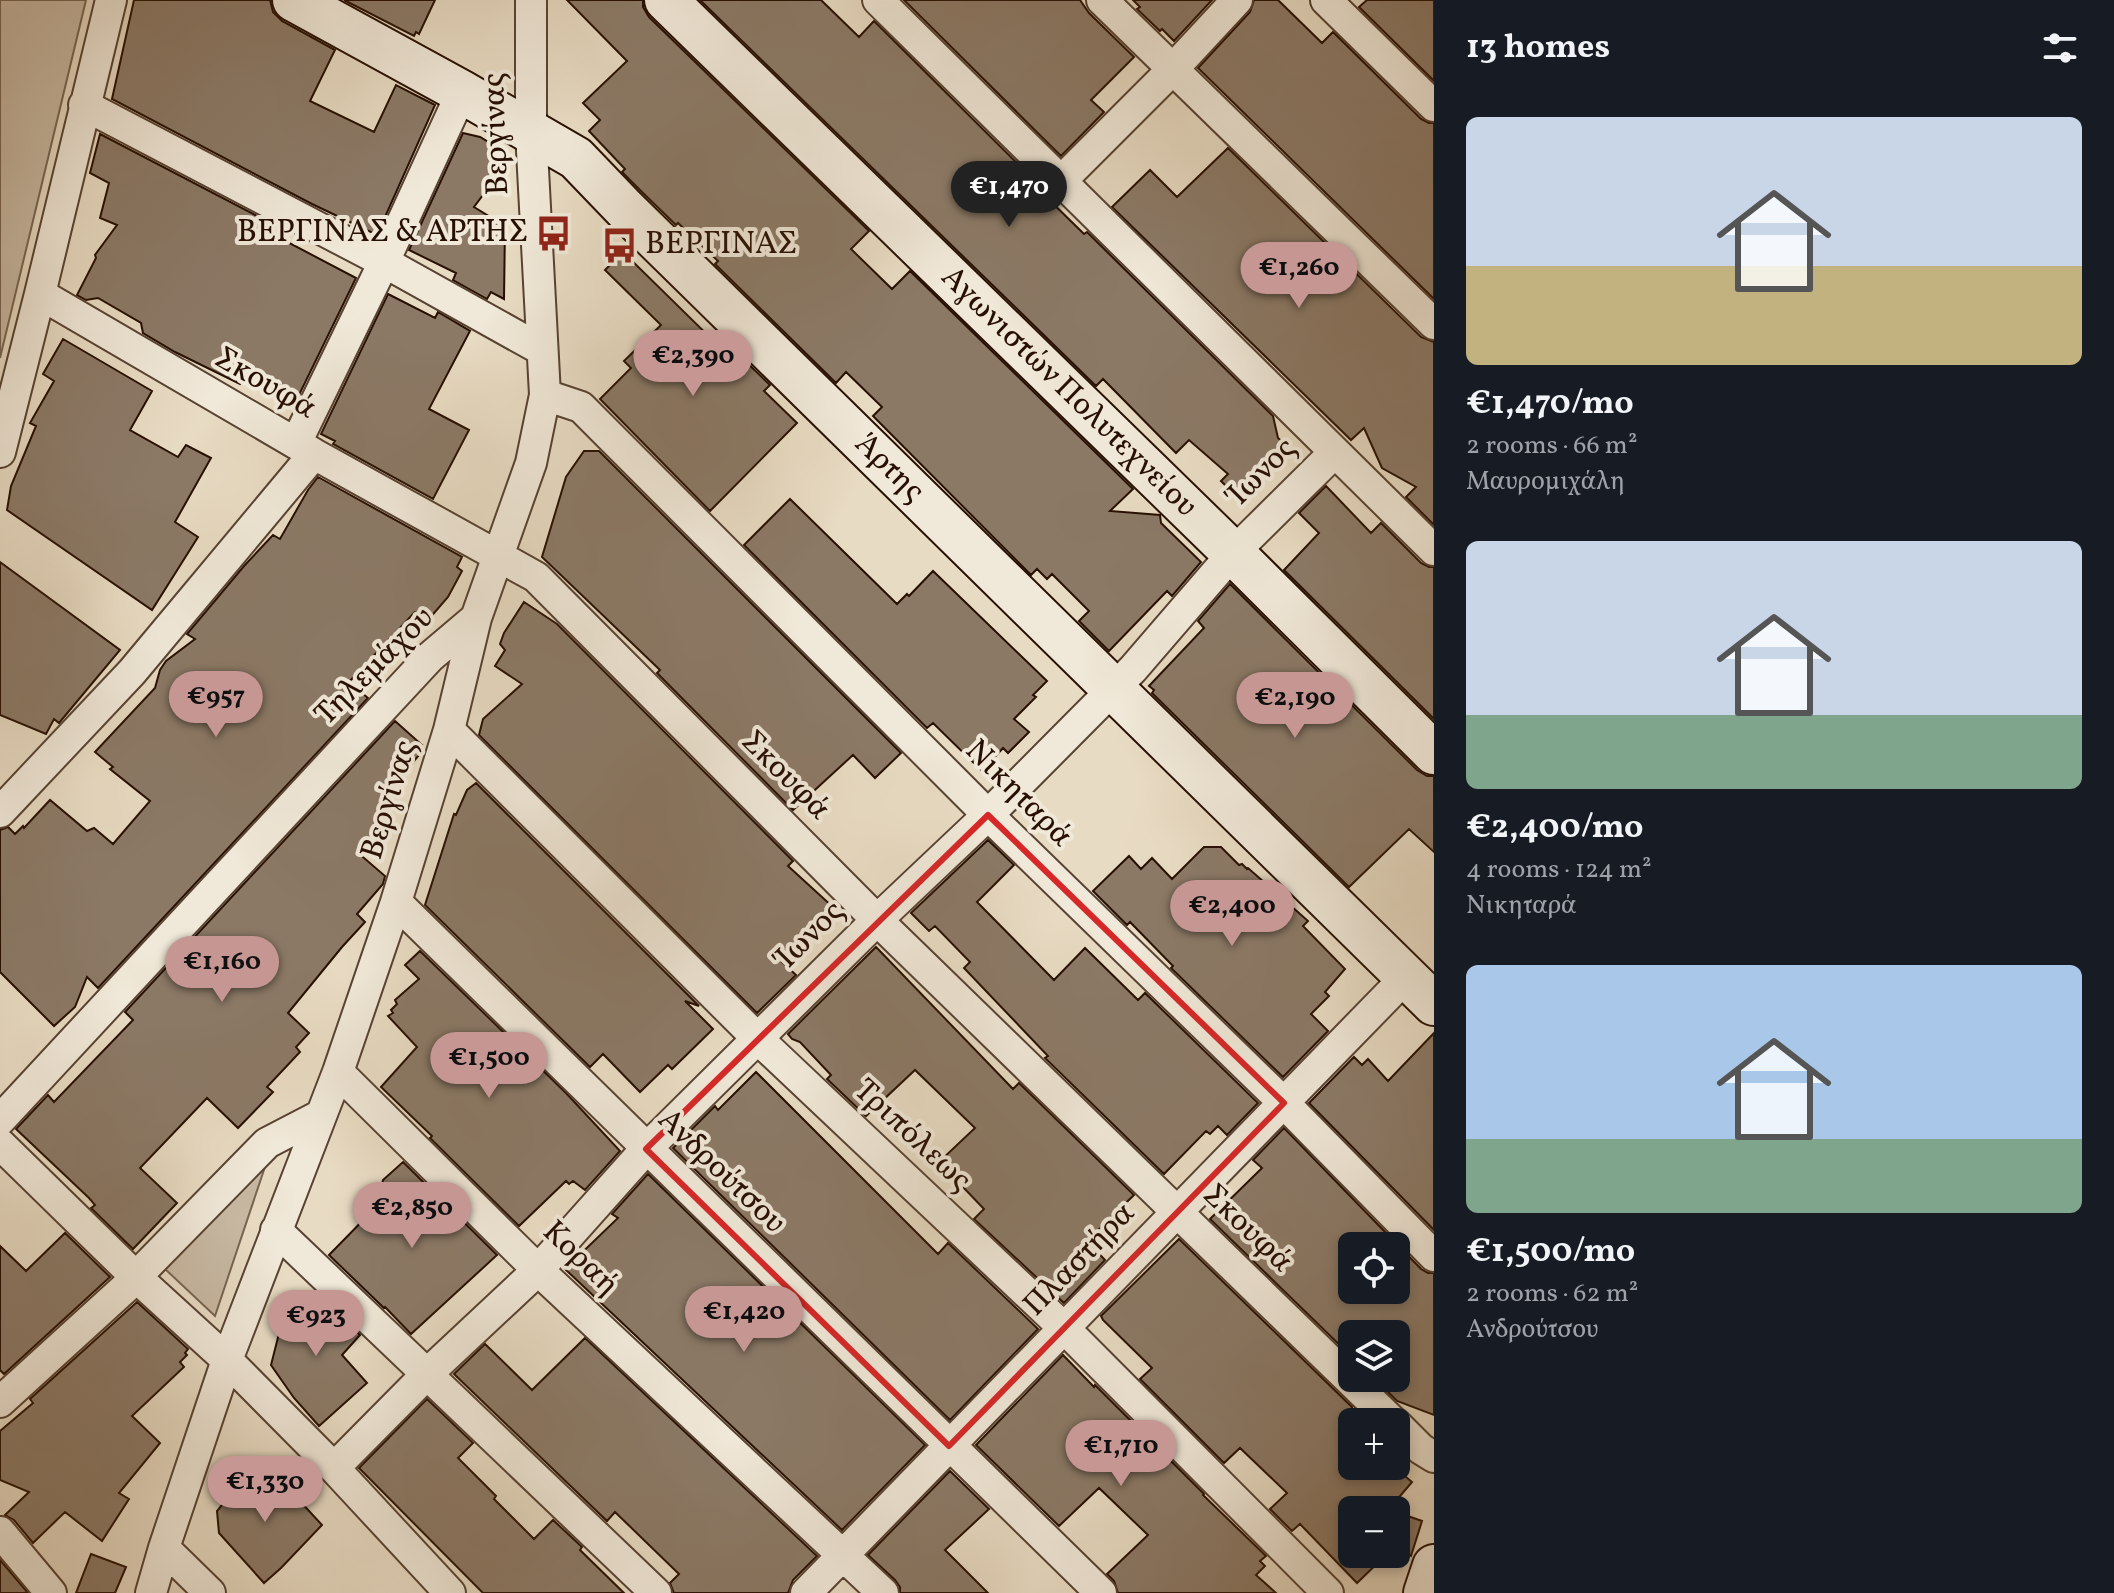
<!DOCTYPE html>
<meta charset="utf-8">
<style>
:root{--surface:#171b24;--page:#20242c;--text:#f1f3f6;--muted:#9ea1a6;--accent:#c59692}
body{margin:0;font-family:Vollkorn,serif;background:var(--page);color:var(--text);height:100vh;display:flex;flex-direction:column;font-size:30px;white-space:nowrap}
*{box-sizing:border-box;margin:0}
p{font-size:26px;color:var(--muted)}
.icon{flex:none;width:44px;height:44px;fill:none;stroke:currentColor;stroke-width:2;stroke-linecap:round;stroke-linejoin:round}
.map{position:relative;flex:1;overflow:hidden}
.side{display:flex;flex-direction:column;background:var(--surface);width:680px}
.side>*{flex:none}
.controls{position:absolute;left:1338px;top:1232px;display:grid;gap:16px}
.controls a{display:grid;place-items:center;width:72px;height:72px;border-radius:12px;background:var(--surface);box-shadow:0 4px 12px #0003;font-size:40px}
.price{position:absolute;translate:-50% -68px;padding:0 18px;border-radius:28px;background:var(--accent);color:#111;font-size:26px;line-height:52px;filter:drop-shadow(0 2px 4px #0008)}
.price::after{content:'';position:absolute;left:50%;top:48px;width:24px;height:18px;margin-left:-12px;background:inherit;clip-path:polygon(0 0,100% 0,50% 100%)}
.price.current{background:#222;color:#fff}
ul{padding:0;list-style:none}
li{display:grid;align-content:center;gap:16px;height:424px;padding:0 32px}
li span{display:grid;place-items:center;height:248px;border-radius:12px;color:#555}
li>.icon{margin-inline-start:auto}
span .icon{width:144px;height:144px;fill:#fffc;stroke-width:1}
li b{font-size:34px}
h2{display:flex;justify-content:space-between;align-items:center;height:96px;padding:0 32px;font-size:34px}
main{display:flex;flex:1;min-height:0}
.map>svg:first-child{display:block}
.green{fill:#c7b8a2;stroke:#776452;stroke-width:2}
.building{fill:#8b7966;stroke:#270f02;stroke-width:2;fill-rule:evenodd}
.lines{fill:none;stroke-linecap:round;stroke-linejoin:round}
.street-casing{stroke:#574232;stroke-width:34}
.secondary-casing{stroke:#270f02;stroke-width:46}
.street{stroke:#f0e8d8;stroke-width:30}
.secondary{stroke:#f0e8d8;stroke-width:42}
.marked{fill:none;stroke:#d62828;stroke-width:6;stroke-linejoin:round}
.labels{text-anchor:middle;dominant-baseline:central;stroke-width:8;stroke-linejoin:round;paint-order:stroke}
.street-label{font-size:32px;fill:#270f02;stroke:#f0e8d8}
.poi-label{font-size:32px;fill:#270f02;stroke:#f0e8d8;text-anchor:end}
</style>
<main>
<div class="map">
<svg width="1434" height="1593" viewBox="0 0 1434 1593">
<rect width="100%" height="100%" fill="#e8dbc3"/>
<filter id="stains"><feTurbulence type="fractalNoise" baseFrequency=".0025" numOctaves="4"/><feColorMatrix values="0 0 0 0 .2 0 0 0 0 .09 0 0 0 0 .02 0 0 0 .5 -.17"/></filter>
<radialGradient id="worn" r=".72"><stop offset=".6" stop-color="#630" stop-opacity="0"/><stop offset="1" stop-color="#630" stop-opacity=".3"/></radialGradient>
<path class="green" d="M0,0H86L0,358Z
M270,1152L215,1316L164,1268Z"/>
<path class="building" d="M134,0H270L273,12L282,21L335,50L310,101L374,132L396,85L435,105L377,235L312,204L112,99Z
M344,0H435L419,34L416,32L414,36Z
M567,0H643V7L649,17L869,231L851,249L892,289L910,271L1133,489L1110,511L1160,515L1161,523L1201,562L1172,596L1167,591L1109,651L1079,621L1089,611L1052,574L1047,579L1037,569L1031,575L873,416L882,407L846,372L836,383L715,264L718,261L678,223L676,225L642,192L622,172L625,169L589,131L600,120L583,103L627,61Z
M700,0H821L859,37L874,21L1038,184L1036,187L1084,234L1087,232L1273,416L1278,438L1286,445L1255,476L1261,480L1241,501L1221,481L1228,474L1189,440L1176,453L1103,379L1096,386Z
M904,0H1080L1089,13L1134,57L1091,100L1104,112L1061,156Z
M1133,0H1212L1174,41L1162,29L1160,31L1137,9L1140,7Z
M1254,0H1278L1322,43L1333,32L1421,119L1429,123H1434V299L1198,68L1250,12Z
M1367,0H1434V81L1359,7Z
M463,133L480,137L505,152L504,167L474,207L505,226L504,299L491,292L487,299L453,280L456,273L409,250Z
M100,134L261,218L257,226L356,278L299,395L250,370L240,384L175,352L143,333L141,323L98,298L86,300L77,295L96,258L95,255L117,225L100,218L109,183L90,173Z
M1228,148L1421,337L1434,342V525L1406,497L1416,487L1382,468L1364,428L1351,440L1112,207L1150,170L1177,197Z
M623,252L735,362L741,357L770,385L764,391L797,423L710,511L600,399L631,368L624,361L661,325L605,270Z
M388,294L435,318L438,312L470,331L429,409L469,430L433,499L333,444L335,441L321,434Z
M63,339L152,391L130,430L178,457L186,445L211,458L175,522L198,537L152,610L7,510L11,486L36,426L30,423L54,381L43,374Z
M584,451H599L901,753L875,778L853,755L793,810L657,673L660,670L542,557L566,477Z
M318,477L462,557L457,567L462,571L448,597L429,619L415,612L349,682L368,698L98,988L87,977L75,1007L54,1026L0,972V830L8,827L15,834L23,826L24,828L50,800L87,831L94,828L113,844L150,801L110,769L113,767L95,752L155,688L160,670L166,661L195,639L187,634L244,566L273,535L280,539L308,490Z
M1326,486L1371,533L1381,523L1421,563L1429,567H1434V719L1284,570L1319,533L1299,513Z
M790,499L897,604L907,594L909,596L933,571L1047,681L1033,695L1036,697L1014,719L1029,732L1008,753L1003,748L982,771L933,723L927,728L744,545Z
M0,562L120,650L59,723L54,719L46,734L0,715Z
M1230,584L1417,770L1427,776H1434V852L1409,829L1349,887L1152,693L1154,690L1149,686L1204,628L1198,621Z
M524,602L557,624L793,861L788,866L834,908L782,962L796,975L757,1013L479,735L483,719L522,684L495,666L505,650L500,644L504,633Z
M395,721L422,745L416,752L419,755L384,797L373,827L377,830L357,852L385,876L383,884L357,914L365,922L342,947L288,1013L309,1033L296,1047L300,1052L267,1087L273,1092L238,1128L207,1098L140,1168L177,1203L133,1249L91,1208L95,1205L89,1198L16,1129L48,1095L54,1102L133,1020L125,1012Z
M476,783L699,1006L685,1001L713,1029L672,1069L668,1065L640,1092L603,1054L590,1067L425,905L454,814L456,815L467,790Z
M988,840L1014,865L977,902L1054,980L1085,948L1138,1000L1145,993L1258,1103L1227,1135L1218,1126L1210,1134L1206,1131L1164,1174L1045,1058L1048,1056L964,968L970,962L935,926L929,931L911,913Z
M1204,847H1221L1239,865L1242,864L1247,869L1248,868L1308,921L1303,926L1345,969L1325,992L1329,996L1311,1014L1328,1031L1283,1077L1171,968L1173,966L1130,922L1127,925L1093,891L1129,856L1141,869L1152,858L1172,879Z
M876,947L1013,1089L1019,1083L1134,1195L1087,1241L1105,1260L1064,1303L974,1219L984,1209L939,1162L975,1128L915,1070L866,1116L827,1079L831,1075L800,1042L792,1039L788,1034Z
M420,951L566,1093L620,1151L585,1190L573,1181L569,1184L566,1181L519,1226L430,1138L432,1136L381,1087L417,1047L388,1016L393,1013L391,1010L397,1004L395,1000L419,979L405,965Z
M1434,1033V1230L1309,1103L1354,1057L1362,1065L1368,1059L1388,1081Z
M756,1072L938,1254L948,1243L1038,1329L950,1420L673,1148L715,1106L718,1110Z
M1284,1128L1421,1269L1428,1273H1434V1415L1397,1401L1374,1378H1396V1334H1352V1357L1210,1219L1262,1168L1253,1160ZM1352,1246H1396V1290H1352Z
M403,1162L497,1255L411,1334L385,1307L384,1308L329,1255L377,1206L383,1180Z
M648,1174L925,1445L842,1530L565,1269L618,1218L612,1214Z
M65,1233L110,1277L4,1374L0,1370V1246L26,1271Z
M1179,1239L1352,1407V1466H1393L1412,1482L1389,1509L1391,1510H1352V1554H1387L1357,1583L1300,1524L1292,1531L1270,1509L1287,1493L1240,1448L1224,1463L1140,1379L1152,1368L1103,1320L1101,1316Z
M288,1298L330,1306L360,1335L342,1355L367,1383L319,1426L294,1398L271,1365Z
M137,1302L188,1349L185,1353L187,1355L180,1362L184,1367L132,1416L160,1443L119,1493L129,1499L102,1541L65,1512L33,1543L14,1520L5,1515L29,1492L0,1480V1431L33,1403L30,1399Z
M585,1338L817,1556L793,1580L788,1593H674L670,1583L679,1574L615,1512L607,1521L454,1374L485,1344L532,1390Z
M1063,1355L1094,1387L1095,1385L1204,1494L1203,1495L1266,1556L1260,1561L1265,1566L1256,1575L1276,1593H1118L1114,1581L1107,1574L1148,1535L1099,1488L1059,1526L976,1445Z
M427,1399L473,1443L458,1458L496,1496L494,1499L534,1539L553,1520L582,1547L580,1550L624,1593H483L359,1468Z
M251,1469L262,1483L274,1473L322,1525L281,1568L264,1583L219,1533L217,1511Z
M950,1471L989,1509L945,1550L988,1593H900V1587L895,1580L868,1555Z
M1396,1512L1422,1521L1411,1556L1396,1546Z
M91,1554L126,1567L115,1593H76Z
M0,1560L28,1593H0Z"/>
<g class="lines">
<defs>
<path id="street" d="M878,0L1434,550
M1102,0L1434,324
M1326,0L1434,106
M84,105L384,262L542,350
M1061,181L1172,70L1237,0
M40,294L314,454L536,577L877,920L1393,1422
M545,395L581,407L988,815L1284,1103L1434,1256
M296,443L384,262L462,92
M0,452L40,294L111,0
M449,730L757,1038L1064,1328L1328,1593
M0,812L132,672L314,454
M396,902L1101,1593
M338,1072L538,1270L883,1593
M0,1120L430,657L476,618
M0,1144L136,1277L227,1360L334,1468L450,1593
M276,1230L656,1593
M0,1402L124,1289L267,1143L319,1116
M1396,1424L1421,1449L1434,1457
M334,1468L427,1374L538,1270L646,1149L877,920L988,815L1133,669L1233,553L1335,452
M0,1532L51,1593
M164,1548L210,1593
M151,1593L164,1548L227,1360L338,1072L396,902L449,730L476,618L531,463L545,395L531,132V0
M806,1593L1406,977"/>
<g id="secondary">
<path id="s1" d="M294,0L462,92L576,158L625,209L1434,1004"/>
<path id="s2" d="M666,0L1233,553L1434,753"/>
<path d="M1425,1593L1434,1566"/>
</g>
</defs>
<use href="#street" class="street-casing"/>
<use href="#secondary" class="secondary-casing"/>
<use href="#street" class="street"/>
<use href="#secondary" class="secondary"/>
</g>
<path class="marked" d="M988,815L1284,1103L949,1446L646,1149Z"/>
<defs>
<symbol id="bus-bare" viewBox="-9 -9 18 18"><path d="M-5-6H5V4H4V6H2V4H-2V6H-4V4H-5ZM-3.5-4V0h7V-4ZM-3.5 1.2v1.5H-2V1.2ZM2 1.2v1.5H3.5V1.2Z" fill="#8f2418" stroke="#f0e8d8" stroke-width="2.5" paint-order="stroke"/></symbol>
</defs>
<g fill-rule="evenodd">
<use href="#bus-bare" x="528" y="208" width="51" height="51"/>
<use href="#bus-bare" x="594" y="220" width="51" height="51"/>
</g>
<g class="labels">
<g class="street-label">
<text transform="translate(497 134) rotate(-92)">Βεργίνας</text>
<text transform="translate(265 384) rotate(30)">Σκουφά</text>
<text stroke="none"><textPath href="#s2" startOffset="562">Αγωνιστών Πολυτεχνείου</textPath></text>
<text stroke="none"><textPath href="#s1" startOffset="764">Άρτης</textPath></text>
<text transform="translate(1263 472) rotate(-45)">Ίωνος</text>
<text transform="translate(375 667) rotate(-45)">Τηλεμάχου</text>
<text transform="translate(785 776) rotate(45)">Σκουφά</text>
<text transform="translate(1018 794) rotate(45)">Νικηταρά</text>
<text transform="translate(390 800) rotate(-73)">Βεργίνας</text>
<text transform="translate(811 935) rotate(-45)">Ίωνος</text>
<text transform="translate(912 1136) rotate(43)">Τριπόλεως</text>
<text transform="translate(721 1172) rotate(44)">Ανδρούτσου</text>
<text transform="translate(1247 1229) rotate(44)">Σκουφά</text>
<text transform="translate(580 1259) rotate(44)">Κοραή</text>
<text transform="translate(1080 1260) rotate(-46)">Πλαστήρα</text>
</g>
<g class="poi-label">
<text x="528" y="233">ΒΕΡΓΙΝΑΣ &amp; ΑΡΤΗΣ</text>
<text x="645" y="245" text-anchor="start">ΒΕΡΓΙΝΑΣ</text>
</g>
</g>
<rect width="100%" height="100%" filter="url(#stains)"/>
<rect width="100%" height="100%" fill="url(#worn)"/>
</svg>
<div class="controls">
<a><svg class="icon" aria-label="locate" viewBox="0 0 24 24"><circle cx="12" cy="12" r="6"/><path d="M12 2v4M12 18v4M2 12h4M18 12h4"/></svg></a>
<a><svg class="icon" aria-label="layers" viewBox="0 0 24 24"><path d="M12 4l9 5-9 5-9-5zM3 14l9 5 9-5"/></svg></a>
<a>+</a>
<a>−</a>
</div>
<b class="price current" style="left:1009px;top:229px">€1,470</b>
<b class="price" style="left:1299px;top:310px">€1,260</b>
<b class="price" style="left:693px;top:398px">€2,390</b>
<b class="price" style="left:216px;top:739px">€957</b>
<b class="price" style="left:1295px;top:740px">€2,190</b>
<b class="price" style="left:1232px;top:948px">€2,400</b>
<b class="price" style="left:222px;top:1004px">€1,160</b>
<b class="price" style="left:489px;top:1100px">€1,500</b>
<b class="price" style="left:412px;top:1250px">€2,850</b>
<b class="price" style="left:744px;top:1354px">€1,420</b>
<b class="price" style="left:316px;top:1358px">€923</b>
<b class="price" style="left:1121px;top:1488px">€1,710</b>
<b class="price" style="left:265px;top:1524px">€1,330</b>
</div>
<section class="side">
<h2>13 homes<svg class="icon" aria-label="filters" viewBox="0 0 24 24"><path d="M4 7h16M4 17h16"/><circle cx="9" cy="7" r="2"/><circle cx="15" cy="17" r="2"/></svg></h2>
<ul>
<li><span style="background:linear-gradient(#c9d6e8 60%,#c2b280 0)"><svg class="icon" aria-label="home" viewBox="0 0 24 24"><path d="M3 11l9-7 9 7M6 9v11h12V9"/></svg></span><div><b>€1,470/mo</b><p>2 rooms · 66 m²</p><p>Μαυρομιχάλη</p></div></li>
<li><span style="background:linear-gradient(#c9d6e8 70%,#7fa58c 0)"><svg class="icon" aria-label="home" viewBox="0 0 24 24"><path d="M3 11l9-7 9 7M6 9v11h12V9"/></svg></span><div><b>€2,400/mo</b><p>4 rooms · 124 m²</p><p>Νικηταρά</p></div></li>
<li><span style="background:linear-gradient(#a9c7e8 70%,#7fa58c 0)"><svg class="icon" aria-label="home" viewBox="0 0 24 24"><path d="M3 11l9-7 9 7M6 9v11h12V9"/></svg></span><div><b>€1,500/mo</b><p>2 rooms · 62 m²</p><p>Ανδρούτσου</p></div></li>
</ul>
</section>
</main>
